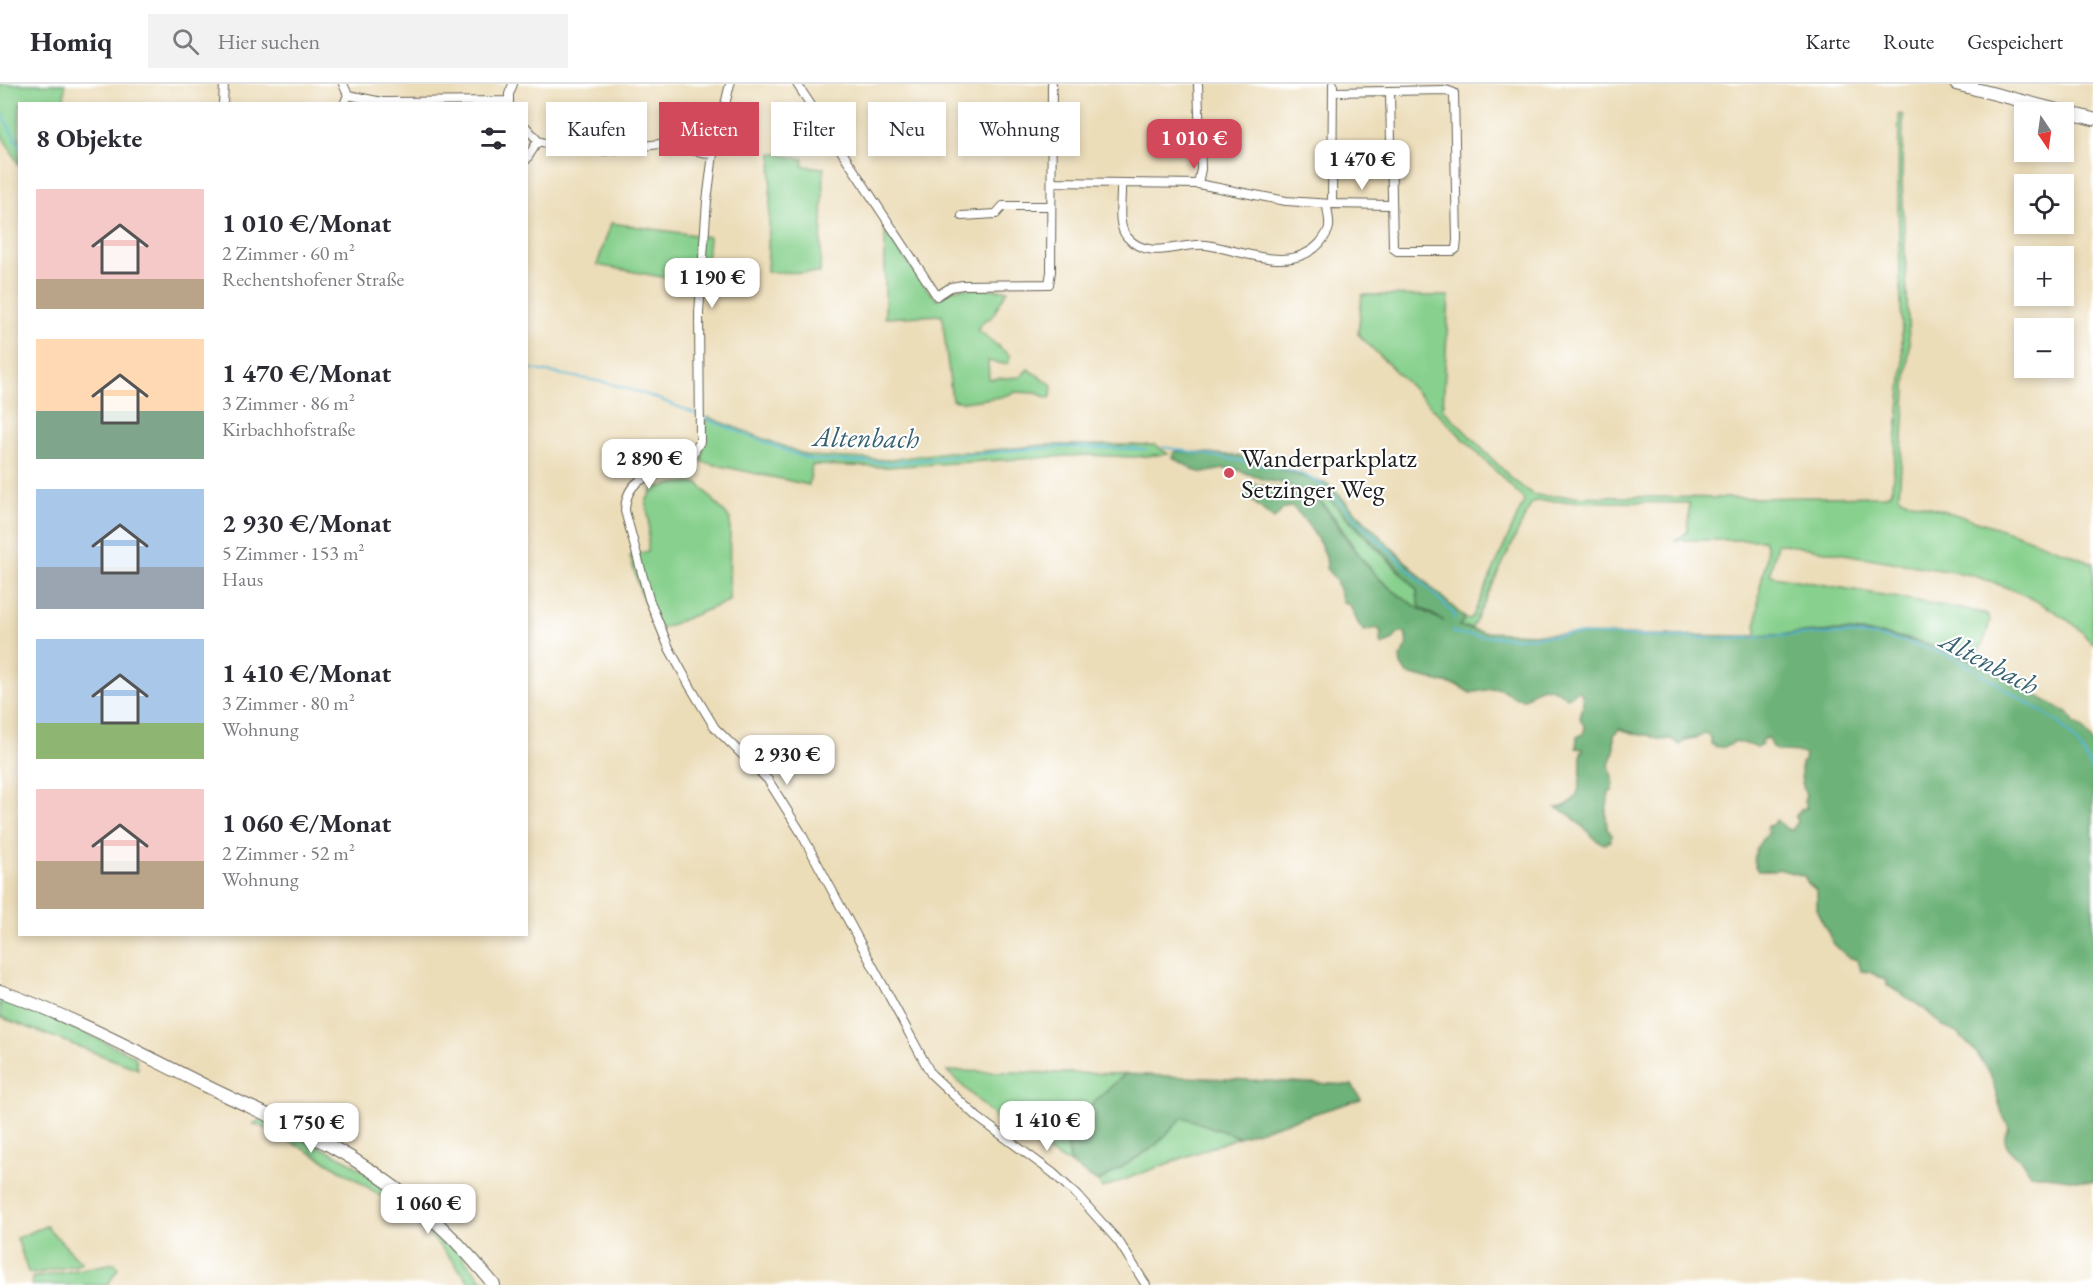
<!DOCTYPE html>
<html lang="de">
<meta charset="utf-8">
<style>
:root{--surface:#fff;--page:#f2f2f3;--text:#2b2b33;--muted:#7c7c81;--line:#e1e1e2;--accent:#d1495b}
body{margin:0;font-family:"EB Garamond",serif;background:var(--page);color:var(--text);height:100vh;display:flex;flex-direction:column;font-size:22px;white-space:nowrap}
*{box-sizing:border-box;margin:0}
p{font-size:20px;color:var(--muted)}
.icon{flex:none;width:33px;height:33px;fill:none;stroke:currentColor;stroke-width:2;stroke-linecap:round;stroke-linejoin:round}
.map{position:relative;flex:1;overflow:hidden}
.sheet{position:absolute;left:18px;top:18px;width:510px;height:834px;display:flex;flex-direction:column;background:var(--surface);border-radius:0px;box-shadow:0 3px 9px #0003}
.sheet>*{flex:none}
.guide{position:absolute;left:546px;top:18px;width:570px;height:54px;display:flex;gap:12px}
.needle{width:39px;rotate:167deg}
.tools{position:absolute;left:2014px;top:18px;display:grid;gap:12px}
.tools a{display:grid;place-items:center;width:60px;height:60px;border-radius:0px;background:var(--surface);box-shadow:0 3px 9px #0003;font-size:30px}
.price{position:absolute;translate:-50% -51px;padding:0 14px;border-radius:12px;background:#fff;color:#222;font-size:20px;line-height:39px;filter:drop-shadow(0 2px 3px #0008)}
.price::after{content:'';position:absolute;left:50%;top:36px;width:18px;height:14px;margin-left:-9px;background:inherit;clip-path:polygon(0 0,100% 0,50% 100%)}
.price.on{background:var(--accent);color:#fff}
ul{padding:0;list-style:none}
li{display:flex;align-items:center;gap:18px;height:150px;padding:0 18px}
li span{display:grid;place-items:center;flex:none;width:168px;height:120px;border-radius:0px;color:#555}
li>.icon{margin-inline-start:auto}
span .icon{width:72px;height:72px;fill:#fffc;stroke-width:1}
li b{font-size:26px}
h2{display:flex;justify-content:space-between;align-items:center;height:72px;padding:0 18px;font-size:26px}
.tag{padding:0 21px;border-radius:0px;background:var(--surface);box-shadow:0 3px 9px #0003;font-size:21px;line-height:54px}
.tag.on{background:var(--accent);color:#fff}
header{display:flex;align-items:center;gap:36px;box-sizing:border-box;height:84px;padding:0 30px;background:var(--surface);border-bottom:2px solid var(--line)}
header strong{font-size:28px}
nav{display:flex;gap:33px;margin-inline-start:auto;font-size:21px}
.search{width:420px;height:54px;background:var(--page);display:flex;align-items:center;gap:15px;box-sizing:border-box;padding:0 21px;border-radius:0px;color:var(--muted);font-size:22px}
.map>svg:first-child{display:block}
.green{fill:#87d08d;stroke:#527654;stroke-width:1.5}
.forest{fill:#6db278;stroke:#44674a;stroke-width:1.5}
.lines{fill:none;stroke-linecap:round;stroke-linejoin:round}
.stream{stroke:#56b6d4;stroke-width:2}
.minor-casing{stroke:#656053;stroke-width:10}
.secondary-casing{stroke:#656053;stroke-width:14}
.minor{stroke:#fff;stroke-width:8}
.secondary{stroke:#fff;stroke-width:12}
.poi-dot{fill:#d1495b;stroke:#fff;stroke-width:2}
.labels{text-anchor:middle;dominant-baseline:central;stroke-width:4.5;stroke-linejoin:round;paint-order:stroke}
.poi-label{font-size:27px;fill:#1c1c1c;stroke:#fff;text-anchor:start}
.water-label{font-size:28px;font-style:italic;fill:#36616f;stroke:#fff}
</style>
<header>
<strong>Homiq</strong>
<div class="search"><svg class="icon" aria-label="search" viewBox="0 0 24 24"><circle cx="10" cy="10" r="6"/><path d="M15 15l6 6"/></svg>Hier suchen</div>
<nav><a>Karte</a><a>Route</a><a>Gespeichert</a></nav>
</header>
<div class="map">
<svg width="2093" height="1201" viewBox="0 0 2093 1201">
<rect width="100%" height="100%" fill="#fff"/>
<filter id="ink" filterUnits="userSpaceOnUse"><feTurbulence type="fractalNoise" baseFrequency=".0167" numOctaves="2"/><feDisplacementMap in="SourceGraphic" scale="12" xChannelSelector="R" yChannelSelector="G"/><feConvolveMatrix kernelMatrix="1 2 1 2 8 2 1 2 1" color-interpolation-filters="sRGB"/></filter>
<filter id="wash" filterUnits="userSpaceOnUse"><feTurbulence type="fractalNoise" baseFrequency=".008" numOctaves="4" result="noise"/><feDisplacementMap in="SourceGraphic" scale="24" xChannelSelector="R" yChannelSelector="G"/><feGaussianBlur stdDeviation="1.35" result="paint"/><feColorMatrix in="noise" values="0 0 0 0 0 0 0 0 0 0 0 0 0 0 0 0 0 1.4 0 .05"/><feComposite in="paint" operator="in"/></filter>
<g filter="url(#wash)">
<rect width="100%" height="100%" fill="#ecddb9"/>
<path class="green" d="M0,0H65L64,19L20,20L19,81L0,48Z
M1899,30L1903,31L1902,98L1909,260L1899,412L1905,416C1969,433 2032,454 2093,479V560C2087,555 2083,548 2077,543C2046,518 2010,503 1971,491L1777,459L1770,490L1774,492L1979,528L1987,531L1990,536C1987,551 1982,564 1973,576C1934,559 1891,549 1848,547C1818,546 1787,551 1756,552C1756,537 1758,519 1760,504C1762,490 1771,469 1764,456H1675L1685,450L1688,446L1689,419L1535,417L1531,420L1472,544L1457,542L1464,537V533L1468,536L1473,532L1524,417L1522,413L1358,250L1362,211L1449,212L1443,325L1511,394L1526,406L1533,410L1543,412L1743,414L1885,412L1890,409L1892,403L1903,284L1898,117Z
M772,69L804,75L803,82L824,84L820,189L767,188Z
M611,139L709,153L705,201L597,181Z
M885,147L928,206L937,215L951,206L960,204L1008,206L991,234L985,236L977,245L1010,272L1008,279L1004,280L988,277L989,295L1020,293L1028,285L1052,301L1051,313L1048,314L1036,309L1016,308L1001,313L964,318L952,316L942,231L885,234Z
M708,333L808,372L889,376L947,368H973L1046,361H1156L1168,370L1134,373L1086,371L886,383L812,381L809,401L702,378L704,342Z
M678,399H698L730,435L729,517L658,546L641,510L630,472L648,467L649,436L646,417L654,404Z
M1316,405L1321,407L1331,417L1417,506L1418,518L1421,524L1450,541C1418,525 1386,506 1364,477C1348,457 1336,431 1317,414Z
M0,914L55,935L135,972L138,985L0,933Z
M947,987L1125,990L1076,1035L1067,1054L1070,1080L1011,1048Z
M1183,1033L1239,1053L1102,1104L1098,1098L1154,1063Z
M262,1034L350,1078L392,1107L439,1147L487,1201H472C458,1185 445,1166 430,1152C381,1106 323,1075 265,1044L254,1040Z
M46,1142L81,1178L77,1181L33,1190L28,1188L17,1154Z
M115,1179L118,1184L108,1201H32V1194Z"/>
<path class="forest" d="M1180,367L1240,372L1329,401L1433,505L1464,533V537L1459,542L1482,548L1539,550L1756,552L1847,547L1889,552L1928,560L1973,576L2068,629L2074,639L2083,644L2093,660V1098L2030,1090C2028,1086 2026,1080 2022,1077C2012,1067 1998,1060 2009,1044L2002,1029L1990,989L1976,968L1958,950L1944,943L1923,924L1887,901L1886,897L1870,888L1861,887L1858,876L1848,873L1834,860L1817,827V807L1808,799L1804,792L1778,785L1775,787H1758C1749,776 1758,757 1768,750L1767,742L1772,741L1776,736L1787,745L1792,746L1798,738L1795,733L1802,725L1807,724L1804,718L1806,711C1801,699 1801,693 1801,679L1804,677L1805,671C1791,661 1773,677 1768,653L1761,657L1762,661L1757,663L1735,657C1729,663 1719,666 1711,660V654L1705,649L1699,653L1685,656L1680,661L1671,655L1660,656L1649,651H1640L1619,645L1614,651V667L1609,681L1614,700L1612,707L1609,709L1606,729L1607,744L1612,752L1610,757L1605,760L1599,758L1569,730L1556,724C1585,720 1580,693 1581,669L1583,667V665L1576,664L1577,653L1583,650L1585,644L1580,634C1582,623 1587,614 1578,606L1568,613C1559,609 1546,598 1536,606C1532,609 1529,612 1524,615L1513,613L1505,607L1497,604L1470,609L1459,602L1407,590L1401,581L1400,573C1407,566 1408,559 1405,549H1399L1391,557L1382,561L1380,557L1381,548L1377,544L1364,547L1358,539L1350,521L1343,518L1336,496L1326,484C1332,470 1303,433 1293,423L1284,424L1274,435L1245,411L1249,405L1250,401L1253,400L1282,405L1311,417L1319,416C1336,436 1348,460 1366,480C1386,504 1415,525 1444,537L1421,524L1418,518L1417,506L1395,481L1321,407L1316,406L1317,414L1285,400L1265,396L1235,385H1223L1203,389L1196,387L1172,373L1174,368Z
M1125,990L1352,1001L1361,1015L1239,1053L1183,1033L1154,1063L1098,1098L1070,1080L1067,1054L1076,1035Z"/>
<g class="lines">
<path class="stream" d="M0,26L20,63
M526,284L608,299L645,310L697,330
M702,333L810,376L891,379L1016,366L1066,363L1146,365
M1163,363L1287,385L1304,391L1321,400L1455,531L1454,535
M1453,546L1454,549L1479,552L1519,554L1577,550L1731,555
M1733,555C1771,553 1816,548 1853,550C1887,552 1925,562 1956,574L2058,638L2076,657L2093,687"/>
</g>
</g>
<g filter="url(#ink)">
<g class="lines">
<defs>
<path id="minor" d="M343,0L348,11L382,18L508,17
M730,0L713,70L707,117L699,229L700,358L685,383C656,391 626,390 625,427L649,515L669,564L691,604L715,644L768,696L800,747L931,990L977,1033L1053,1089L1078,1112L1119,1158L1146,1201
M797,0L937,212L951,203L963,201L1049,200L1051,188L1052,0
M1333,8L1446,6L1454,9L1457,156L1456,165L1453,167H1397L1393,164L1390,7
M223,20L224,0
M344,20L348,11
M509,20V10L513,0
M526,43L538,57L549,60L602,67L660,60L713,70
M526,76L538,57
M1052,98L1198,100L1286,117L1332,120L1391,121
M1121,100C1122,116 1116,140 1127,153C1149,178 1180,158 1206,161C1242,166 1290,191 1320,159C1324,154 1328,149 1329,143C1330,135 1327,128 1327,120
M1198,100L1201,85L1198,0
M1332,120L1333,0
M962,132L996,130L1003,122H1051"/>
<path id="secondary" d="M1956,0L2093,35
M0,907C70,932 136,967 202,1000C244,1021 288,1039 329,1061C393,1096 449,1144 494,1201"/>
</defs>
<use href="#minor" class="minor-casing"/>
<use href="#secondary" class="secondary-casing"/>
<use href="#minor" class="minor"/>
<use href="#secondary" class="secondary"/>
</g>
</g>
<circle class="poi-dot" cx="1229" cy="389" r="6"/>
<g class="labels">
<g class="poi-label">
<text x="1241" y="373">Wanderparkplatz<tspan x="1241" dy="31">Setzinger Weg</tspan></text>
</g>
<g class="water-label">
<text transform="translate(866 353) rotate(1)">Altenbach</text>
<text transform="translate(1990 578) rotate(28)">Altenbach</text>
</g>
</g>
</svg>
<div class="tools">
<a><svg class="needle" viewBox="-14 -14 28 28"><path d="M0-13l5 13h-10z" fill="#e53935"/><path d="M0 13l5-13h-10z" fill="#7c7c81"/></svg></a>
<a><svg class="icon" aria-label="locate" viewBox="0 0 24 24"><circle cx="12" cy="12" r="6"/><path d="M12 2v4M12 18v4M2 12h4M18 12h4"/></svg></a>
<a>+</a>
<a>−</a>
</div>
<b class="price on" style="left:1194px;top:86px">1 010 €</b>
<b class="price" style="left:1362px;top:107px">1 470 €</b>
<b class="price" style="left:712px;top:225px">1 190 €</b>
<b class="price" style="left:649px;top:406px">2 890 €</b>
<b class="price" style="left:787px;top:702px">2 930 €</b>
<b class="price" style="left:1047px;top:1068px">1 410 €</b>
<b class="price" style="left:311px;top:1070px">1 750 €</b>
<b class="price" style="left:428px;top:1151px">1 060 €</b>
<div class="guide">
<a class="tag">Kaufen</a>
<a class="tag on">Mieten</a>
<a class="tag">Filter</a>
<a class="tag">Neu</a>
<a class="tag">Wohnung</a>
</div>
<section class="sheet">
<h2>8 Objekte<svg class="icon" aria-label="filters" viewBox="0 0 24 24"><path d="M4 7h16M4 17h16"/><circle cx="9" cy="7" r="2"/><circle cx="15" cy="17" r="2"/></svg></h2>
<ul>
<li><span style="background:linear-gradient(#f6c9c9 75%,#b9a48a 0)"><svg class="icon" aria-label="home" viewBox="0 0 24 24"><path d="M3 11l9-7 9 7M6 9v11h12V9"/></svg></span><div><b>1 010 €/Monat</b><p>2 Zimmer · 60 m²</p><p>Rechentshofener Straße</p></div></li>
<li><span style="background:linear-gradient(#ffd9b3 60%,#7fa58c 0)"><svg class="icon" aria-label="home" viewBox="0 0 24 24"><path d="M3 11l9-7 9 7M6 9v11h12V9"/></svg></span><div><b>1 470 €/Monat</b><p>3 Zimmer · 86 m²</p><p>Kirbachhofstraße</p></div></li>
<li><span style="background:linear-gradient(#a9c7e8 65%,#9aa5b1 0)"><svg class="icon" aria-label="home" viewBox="0 0 24 24"><path d="M3 11l9-7 9 7M6 9v11h12V9"/></svg></span><div><b>2 930 €/Monat</b><p>5 Zimmer · 153 m²</p><p>Haus</p></div></li>
<li><span style="background:linear-gradient(#a9c7e8 70%,#8fb573 0)"><svg class="icon" aria-label="home" viewBox="0 0 24 24"><path d="M3 11l9-7 9 7M6 9v11h12V9"/></svg></span><div><b>1 410 €/Monat</b><p>3 Zimmer · 80 m²</p><p>Wohnung</p></div></li>
<li><span style="background:linear-gradient(#f6c9c9 60%,#b9a48a 0)"><svg class="icon" aria-label="home" viewBox="0 0 24 24"><path d="M3 11l9-7 9 7M6 9v11h12V9"/></svg></span><div><b>1 060 €/Monat</b><p>2 Zimmer · 52 m²</p><p>Wohnung</p></div></li>
</ul>
</section>
</div>
